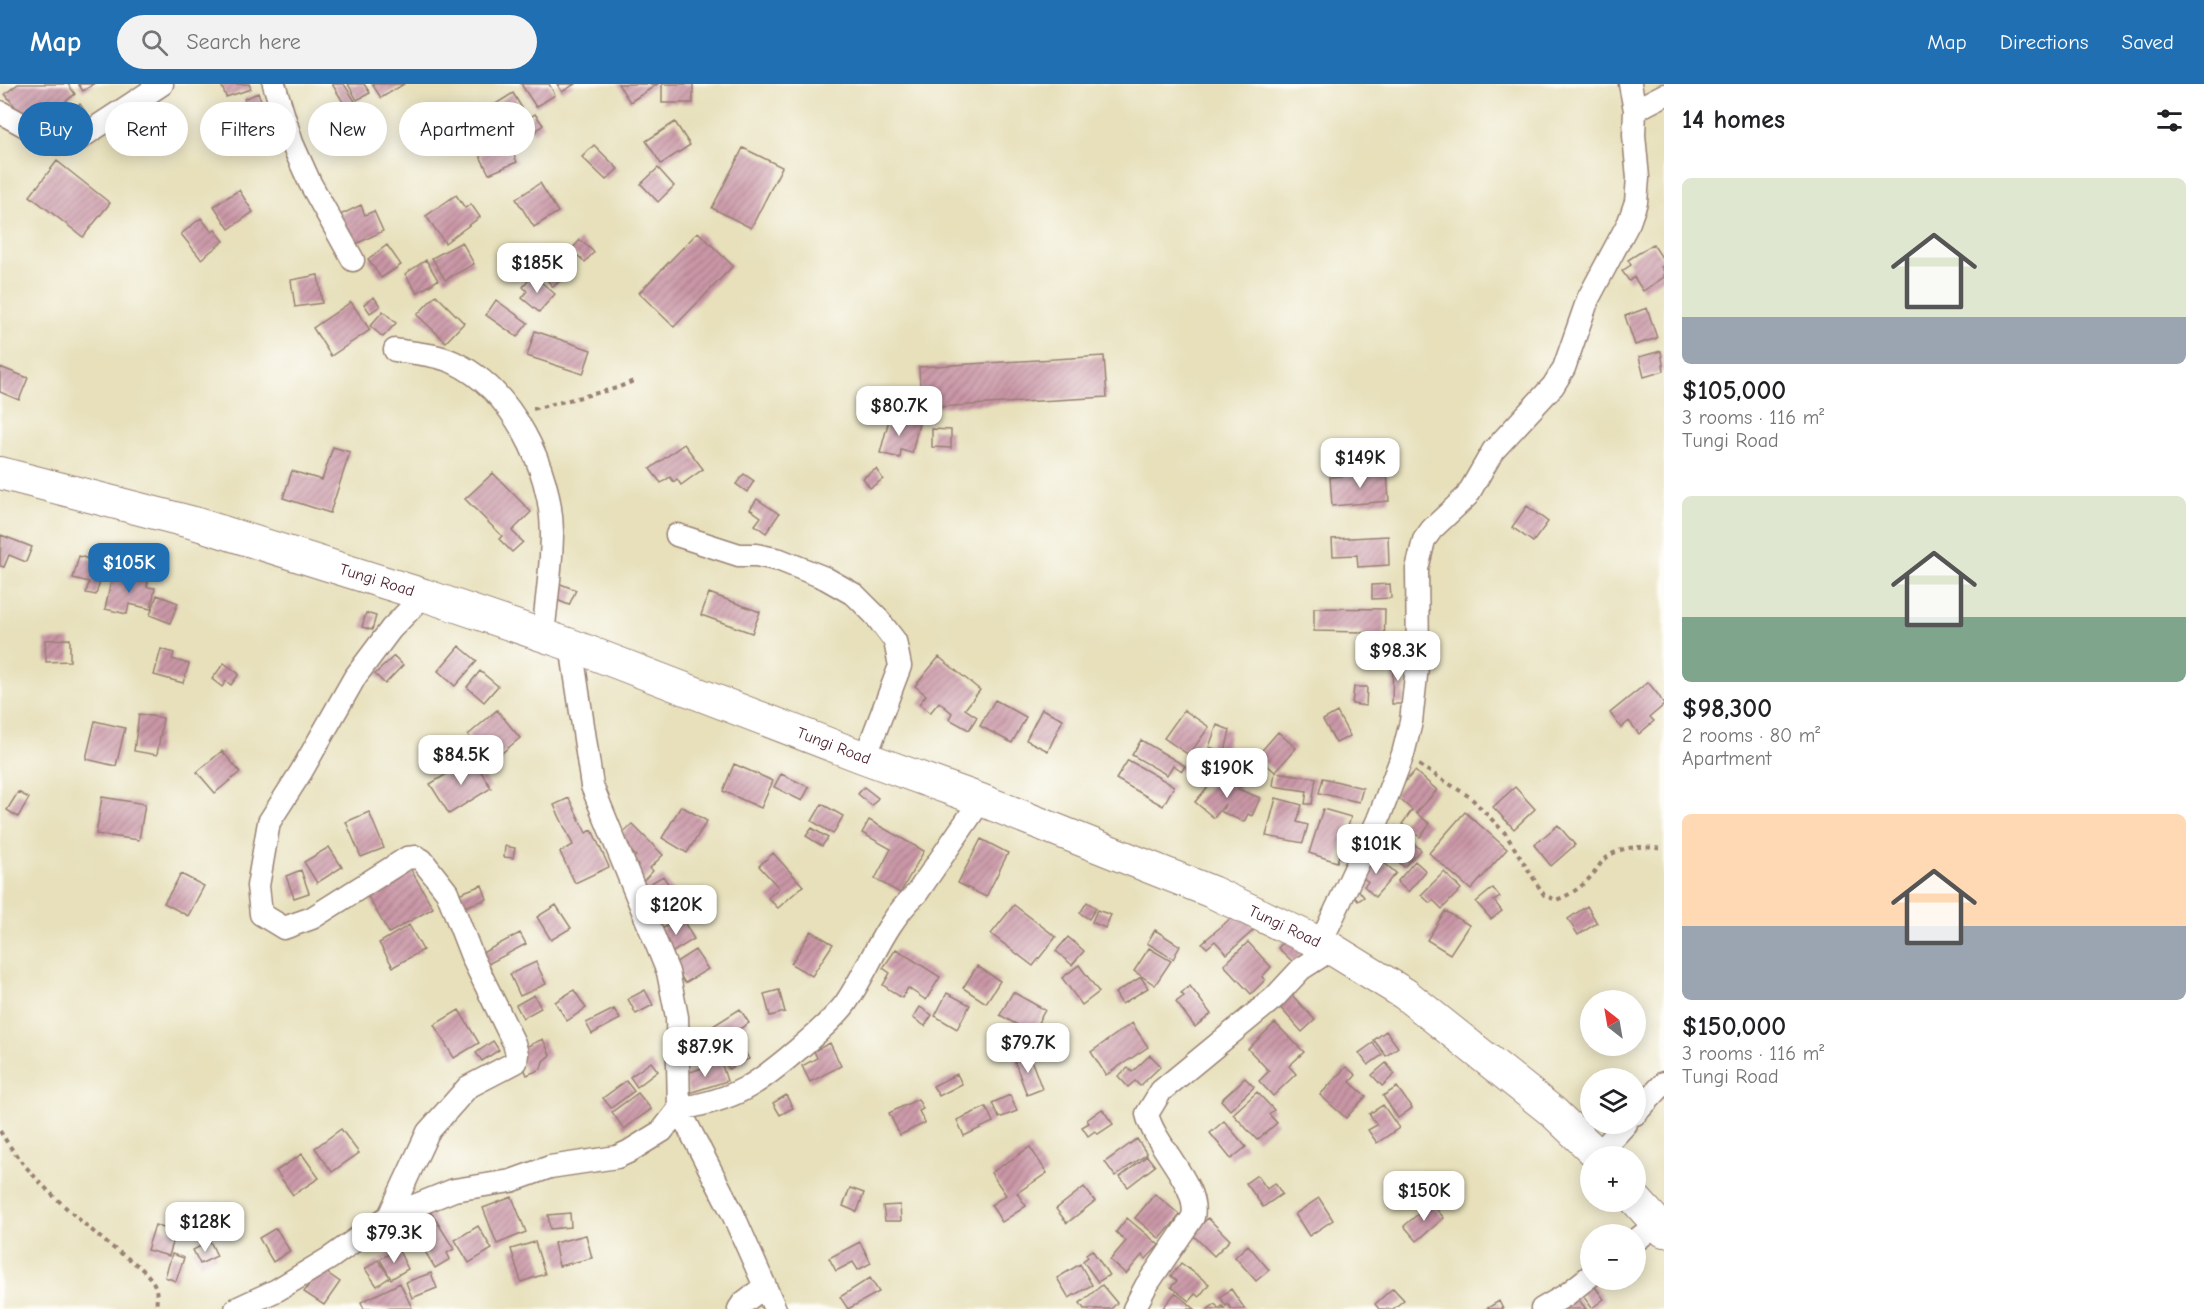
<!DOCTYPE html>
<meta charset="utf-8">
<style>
:root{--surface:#fff;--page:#f2f2f2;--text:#202124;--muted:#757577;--accent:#1f6fb2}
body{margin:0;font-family:"Comic Neue",sans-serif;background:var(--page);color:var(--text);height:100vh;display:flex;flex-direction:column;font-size:22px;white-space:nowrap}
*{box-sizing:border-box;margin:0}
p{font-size:20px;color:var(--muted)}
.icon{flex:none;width:33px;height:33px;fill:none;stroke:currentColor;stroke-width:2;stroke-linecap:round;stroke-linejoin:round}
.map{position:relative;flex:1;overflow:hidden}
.panel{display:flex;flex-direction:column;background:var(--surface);width:540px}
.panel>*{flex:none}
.top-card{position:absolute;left:18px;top:18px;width:570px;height:54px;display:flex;gap:12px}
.needle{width:39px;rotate:329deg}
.controls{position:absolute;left:1580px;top:906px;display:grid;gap:12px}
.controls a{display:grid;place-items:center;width:66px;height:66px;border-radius:50%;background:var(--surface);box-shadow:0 3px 15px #0003;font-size:30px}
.price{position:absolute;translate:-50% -51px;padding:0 14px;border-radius:12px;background:#fff;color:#222;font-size:20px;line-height:39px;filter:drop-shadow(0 2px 3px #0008)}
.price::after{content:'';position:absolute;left:50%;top:36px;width:18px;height:14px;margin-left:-9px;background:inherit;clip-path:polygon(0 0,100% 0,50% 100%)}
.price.current{background:var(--accent);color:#fff}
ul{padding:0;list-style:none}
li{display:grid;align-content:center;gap:12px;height:318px;padding:0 18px}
li span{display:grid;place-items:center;height:186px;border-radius:9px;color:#555}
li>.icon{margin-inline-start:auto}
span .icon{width:108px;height:108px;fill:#fffc;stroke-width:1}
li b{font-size:26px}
h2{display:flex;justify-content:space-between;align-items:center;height:72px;padding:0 18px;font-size:26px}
.pill{padding:0 21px;border-radius:27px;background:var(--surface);box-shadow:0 3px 15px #0003;font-size:21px;line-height:54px}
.pill.current{background:var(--accent);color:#fff}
header{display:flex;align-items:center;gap:36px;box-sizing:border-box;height:84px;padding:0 30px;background:var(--accent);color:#fff}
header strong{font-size:28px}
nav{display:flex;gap:33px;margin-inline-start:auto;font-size:21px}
.search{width:420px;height:54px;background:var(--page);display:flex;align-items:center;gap:15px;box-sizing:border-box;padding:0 21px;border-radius:33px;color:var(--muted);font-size:22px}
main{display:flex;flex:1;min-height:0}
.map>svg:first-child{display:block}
.building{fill:url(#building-hatch)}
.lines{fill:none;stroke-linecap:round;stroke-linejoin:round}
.minor-casing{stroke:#988073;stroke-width:25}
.secondary-casing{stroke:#988073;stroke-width:34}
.path{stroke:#988073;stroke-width:4;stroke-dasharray:4.5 4.5;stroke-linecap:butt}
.minor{stroke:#fff;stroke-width:22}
.secondary{stroke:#fff;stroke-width:32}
.labels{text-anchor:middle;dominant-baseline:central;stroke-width:4.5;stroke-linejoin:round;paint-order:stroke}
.street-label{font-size:16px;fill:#4a1f2b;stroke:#fdfcf7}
</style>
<header>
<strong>Map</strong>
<div class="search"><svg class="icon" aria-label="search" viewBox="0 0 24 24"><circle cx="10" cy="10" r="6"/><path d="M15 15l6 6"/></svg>Search here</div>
<nav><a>Map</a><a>Directions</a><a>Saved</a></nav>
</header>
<main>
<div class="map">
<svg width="1664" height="1225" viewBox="0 0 1664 1225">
<defs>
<pattern id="building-hatch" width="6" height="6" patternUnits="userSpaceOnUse" patternTransform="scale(1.5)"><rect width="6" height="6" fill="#ca97a7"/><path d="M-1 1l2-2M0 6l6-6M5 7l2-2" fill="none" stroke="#a67b88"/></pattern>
</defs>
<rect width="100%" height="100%" fill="#fdfcf7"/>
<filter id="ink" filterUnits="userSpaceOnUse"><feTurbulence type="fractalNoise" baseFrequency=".0167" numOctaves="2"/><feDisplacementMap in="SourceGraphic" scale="12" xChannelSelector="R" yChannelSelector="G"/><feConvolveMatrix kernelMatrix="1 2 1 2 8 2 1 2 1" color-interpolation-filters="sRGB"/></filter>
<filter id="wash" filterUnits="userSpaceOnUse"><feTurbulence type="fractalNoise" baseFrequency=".008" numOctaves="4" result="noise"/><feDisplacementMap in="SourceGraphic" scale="24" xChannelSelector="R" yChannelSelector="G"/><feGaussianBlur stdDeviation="1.35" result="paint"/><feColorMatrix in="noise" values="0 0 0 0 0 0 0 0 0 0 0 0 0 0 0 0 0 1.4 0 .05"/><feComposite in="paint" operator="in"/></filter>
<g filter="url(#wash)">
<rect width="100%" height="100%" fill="#e7e0bb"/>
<g id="blocks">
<path class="building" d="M18,0H68L75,10L32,44L5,10Z
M78,0H94L83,7Z
M221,0H249L251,5L226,13Z
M332,0H344L355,17L346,23Z
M348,0H364L370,9L357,16Z
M372,0H404L381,14Z
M521,0H549L555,11L536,23Z
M557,0H575L562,8Z
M618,0H658L630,18Z
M662,0H693V19H662Z
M258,9L270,36L242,48L233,27L247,20L244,15Z
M513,9L525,29L506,41L494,21Z
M80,20L90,34L59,55L50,41Z
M489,21L500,39L486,47L491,54L473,65L458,40Z
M535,30L543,41L534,49L525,37Z
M675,38L690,61L661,80L646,57Z
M508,59L517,78L489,90L479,70L499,60L501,63Z
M594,61L618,85L606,96L582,73Z
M743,64L782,83L751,144L712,124Z
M57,77L110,119L83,153L30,112Z
M658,84L674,102L658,118L641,100Z
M540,99L558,128L534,143L516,115Z
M239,106L253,128L229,145L214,122Z
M456,111L465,124L471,120L480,133L445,159L426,132Z
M361,121L365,131L374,127L383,147L354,161L340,131Z
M201,134L212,148L215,146L224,157L201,175L181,150Z
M698,148L733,182L674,243L639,209Z
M580,156L594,168L585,178L571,166Z
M462,158L474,180L445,196L432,174Z
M1653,160L1664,177V182L1661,183L1664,187V193L1643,207L1634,193L1629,197L1622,187L1631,181L1628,176Z
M387,161L401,181L381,194L368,175Z
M543,164L552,175L536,189L527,178Z
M426,176L438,196L417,209L405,190Z
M557,177L568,190L553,203L542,190Z
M318,191L322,219L295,223L291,196Z
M533,191L555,210L539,228L522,214L527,207L523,203Z
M436,211L464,239L446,258L417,231Z
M374,213L380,222L370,229L364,220Z
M496,216L528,239L517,253L486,231Z
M351,218L370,246L331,272L313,244Z
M1647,224L1657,254L1635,261L1625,232Z
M383,227L396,239L383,253L370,242Z
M535,247L591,266L583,290L527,272Z
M1661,267L1664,287L1644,293L1639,273Z
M1104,272L1107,313L921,324L919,283Z
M0,283L28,294L19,316L0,308Z
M890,332L919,339L912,369L901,366L900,374L880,369Z
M932,345L951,346V364L932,363Z
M684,360L703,385L681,401L677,395L674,398L670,393L661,399L650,385Z
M333,363L350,368L330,429L283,414L292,387L322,396Z
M876,385L883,395L870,404L863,394Z
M1387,388L1389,417L1332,422L1330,393Z
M493,389L531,428L512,447L523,458L512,468L499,455L502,452L465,415Z
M744,390L754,397L747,408L736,400Z
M757,415L779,430L766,449L755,441L761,433L750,425Z
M1527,422L1548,438L1533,458L1512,443Z
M1,451L32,463L26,478L9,471L4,483L0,482Z
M1388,452L1389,481L1358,483L1357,471L1333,472L1332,455Z
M79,472L105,480L96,511L86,509L89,498L73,494Z
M113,489L148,497L147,503L155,504L151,525L129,520L127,530L105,525Z
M558,499L576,506L569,521L552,514Z
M1390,500L1391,514L1372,515V501Z
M709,509L760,528L752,549L701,531Z
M157,511L178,519L170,539L150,531Z
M1314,524L1385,525L1384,572H1362V548L1314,547Z
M366,529L376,532L372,546L362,543Z
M70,555V577L46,578L45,556Z
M459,562L477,577L455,602L438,587Z
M161,565L174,569L172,575L189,580L183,599L154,591Z
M394,572L403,581L385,600L375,590Z
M939,573L980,606L965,625L977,633L969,646L949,635L952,629L939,618L930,629L919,620L926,611L915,602Z
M1393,575H1405L1404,620H1392Z
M224,579L239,590L231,601L226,597L222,603L212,595Z
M480,587L498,602L484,618L467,603Z
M1648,598L1659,612L1664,621L1650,633L1654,637L1639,650L1629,637L1621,644L1610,629Z
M1354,603H1367L1366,622L1352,620Z
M995,616L1026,633L1012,659L980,642Z
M1042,625L1063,635L1048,667L1026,656Z
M497,626L520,654L491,678L468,651Z
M1184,626L1209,643L1189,671L1164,654Z
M1337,628L1350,652L1336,659L1323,636Z
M139,630L163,634L157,671L134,667Z
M95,637L125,644L116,682L86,675Z
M1217,641L1230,646L1225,668L1209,663Z
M1278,648L1296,664L1275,688L1257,672Z
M1141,656L1185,682L1182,687L1173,681L1167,691L1132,671Z
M222,667L240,688L215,709L197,688Z
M473,674L491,704L449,730L430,700Z
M1128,676L1174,702L1163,722L1116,695Z
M734,680L773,697L761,724L723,707Z
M1222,686L1241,702L1238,705L1260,714L1252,732L1248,730L1244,738L1222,728L1225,720L1214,734L1195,718Z
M1415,687L1437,706L1416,729L1430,740L1420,753L1402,740L1412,726L1394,710Z
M1275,688L1316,694L1312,720H1305L1307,707L1273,702Z
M781,690L809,703L802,717L774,703Z
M1323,694L1363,704L1359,718L1319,709Z
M864,703L878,714L872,722L858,710Z
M1515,703L1535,725L1514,745L1493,723Z
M18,708L29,714L18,733L7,726Z
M102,713L145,720L139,756L96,750Z
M569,714L586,749L592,746L609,783L575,799L560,768L573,761L554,721Z
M1276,714L1302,721L1297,738L1308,741L1303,759L1266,752Z
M822,720L843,732L833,750L812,737Z
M681,722L707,737L687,769L662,754Z
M1323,725L1351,733L1337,778L1309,769Z
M369,728L384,764L361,773L346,738Z
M1465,728L1507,765L1471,806L1429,769Z
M869,736L924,767L900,809L875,795L891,765L862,749Z
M632,740L663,771L650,784L653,787L633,807L623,796L638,781L633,775L636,772L618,754Z
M1558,741L1575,761L1551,782L1534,761Z
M1395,742L1421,766L1404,783L1381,761L1388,754L1385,752Z
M812,744L828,754L822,762L806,752Z
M981,755L1008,769L986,813L958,799Z
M505,762L515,764L513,774L504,773Z
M329,763L342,783L317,799L304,778Z
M773,769L803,802L778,824L768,814L779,804L759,782Z
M1374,770L1396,789L1375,813L1364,802L1368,798L1357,788Z
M1415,777L1426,787L1408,808L1397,798Z
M410,784L433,824L389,849L366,809Z
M301,786L309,809L294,814L286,792Z
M1444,788L1461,805L1442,825L1433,816L1430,819L1421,811Z
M181,790L204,802L188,832L164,819Z
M663,792L678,815L656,829L636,808Z
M482,801L487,815L458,825L453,812Z
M1357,804L1364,813L1358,817L1351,808Z
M1493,804L1500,813L1494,817L1502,827L1491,835L1476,818Z
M1087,818L1096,824L1089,835L1080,829Z
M556,821L571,844L551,856L537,833Z
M1014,821L1056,853L1033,882L991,850Z
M1587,822L1597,839L1578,851L1568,835Z
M1097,826L1111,831L1105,844L1092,838Z
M1239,827L1255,845L1227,870L1215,857L1207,864L1202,859Z
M1445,827L1469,841L1450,870L1427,856Z
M681,833L694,855L670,870L657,848Z
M409,841L423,866L393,883L379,859Z
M1155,846L1180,862L1173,875L1147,859Z
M811,847L833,860L812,892L791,880Z
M520,849L526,860L488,880L482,869Z
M1068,853L1084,867L1072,881L1056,867Z
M1287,854L1302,869L1293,878L1278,864Z
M1248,858L1271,883L1262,893L1265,896L1251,910L1224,881Z
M1149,864L1171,877L1155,901L1134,887Z
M896,865L940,893L926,916L908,904L902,914L883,901L890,889L883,884Z
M695,866L708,885L685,899L673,880Z
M536,878L546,900L520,912L510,890Z
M1079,881L1099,908L1082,921L1062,894Z
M977,882L1000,897L986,919L963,904Z
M1141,893L1148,904L1122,920L1115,909Z
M1190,902L1211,930L1195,943L1176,918L1184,912L1181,909Z
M574,906L586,924L567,937L555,918Z
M645,906L653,921L636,930L628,915Z
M779,906L785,928L770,932L764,910Z
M1013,908L1045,926L1035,944L1029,941L1026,946L1000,931Z
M947,909L970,921L957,945L935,932Z
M1291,910L1315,936L1302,948L1278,921Z
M534,911L541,924L523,934L516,921Z
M920,923L932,931L925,942L913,934Z
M614,925L620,935L592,950L586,939Z
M740,925L749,939L722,956L713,942Z
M459,926L479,959L454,974L434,941Z
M1132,939L1148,963L1106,991L1091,968Z
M1275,939L1304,968L1289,982L1296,990L1273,1012L1259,997L1269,987L1248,965Z
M1386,947L1398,963L1386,972L1374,956Z
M543,955L550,971L543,977L541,985L527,991L520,975L523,964Z
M493,957L499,966L482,977L476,969Z
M830,959L841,982L810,998L802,982L817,974L814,967Z
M1373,959L1382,971L1368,981L1359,969Z
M743,964L749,975L729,985L723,974Z
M1029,970L1042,1005L1027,1011L1014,976Z
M1150,971L1161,982L1140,1002L1135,997L1128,1003L1118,992L1128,984L1132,988Z
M651,978L658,987L637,1003L630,993Z
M721,978L727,997L689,1009L684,990Z
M1386,979L1395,990L1382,1002L1372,991Z
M1346,983L1356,991L1350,998L1366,1012L1346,1034L1320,1011Z
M957,990L962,1000L939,1012L933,1002Z
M1245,994L1254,1003L1230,1026L1221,1016Z
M626,997L634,1007L611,1024L603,1014Z
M1397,1003L1412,1024L1398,1034L1383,1012Z
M1257,1008L1274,1026L1269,1030L1277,1039L1257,1056L1233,1030Z
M638,1009L651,1025L624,1045L612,1028Z
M786,1011L793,1024L780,1031L773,1019Z
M1010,1011L1017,1027L999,1034L992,1019Z
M918,1015L923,1025L919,1027L925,1039L900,1051L889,1029Z
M1383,1021L1399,1044L1377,1059L1368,1046L1377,1041L1369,1030Z
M986,1023L993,1038L964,1052L957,1036Z
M1102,1025L1113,1040L1098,1050L1095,1047L1088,1052L1082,1043L1089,1039L1087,1036Z
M1224,1037L1246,1063L1231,1075L1210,1049Z
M341,1045L359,1069L332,1088L315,1064Z
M1137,1055L1147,1070L1115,1092L1105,1078Z
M1030,1063L1047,1089L1017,1109L1026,1122L1002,1138L991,1121L1006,1111L991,1089Z
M302,1070L319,1094L293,1111L276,1087Z
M1147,1072L1155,1082L1128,1103L1120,1093Z
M1257,1091L1267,1105L1275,1099L1282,1110L1263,1123L1246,1099Z
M1084,1103L1095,1117L1067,1139L1056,1125Z
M850,1104L864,1109L857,1128L843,1122Z
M1155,1110L1180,1131L1160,1155L1135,1134Z
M512,1113L526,1148L497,1160L483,1124Z
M1319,1114L1333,1136L1309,1152L1295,1130Z
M1431,1119L1444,1134L1417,1157L1404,1142Z
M900,1121L901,1137H885L883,1122Z
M431,1128L454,1165L447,1169L450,1175L435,1184L409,1141Z
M570,1129L571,1143L550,1145L548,1131Z
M1127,1134L1159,1161L1146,1175L1142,1171L1126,1190L1110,1176L1126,1157L1116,1148Z
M1208,1134L1230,1156L1214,1172L1192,1150Z
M155,1141L176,1148L169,1172L147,1166Z
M478,1142L492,1165L469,1179L455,1156Z
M276,1144L290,1167L273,1178L259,1154Z
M586,1151L592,1174L559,1182L554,1159Z
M210,1157L217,1172L200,1180L193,1166Z
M535,1158L545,1190L521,1198L511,1165Z
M860,1158L871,1179L858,1186L853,1178L836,1187L829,1174Z
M1248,1161L1269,1186L1256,1197L1235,1173Z
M398,1165L408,1185L391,1195L380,1175Z
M1092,1166L1109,1191L1098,1198L1083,1177L1088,1173L1086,1170Z
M172,1170L184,1174L176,1197L165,1193Z
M378,1176L390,1193L377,1202L365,1185Z
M1181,1179L1209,1200L1199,1213L1195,1210L1189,1217L1171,1203L1177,1197L1171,1192Z
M1080,1180L1092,1201L1069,1214L1057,1194Z
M320,1184L340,1198L324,1221L304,1208Z
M431,1189L437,1204L412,1214L406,1198Z
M870,1194L879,1208L848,1225L840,1213Z
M1590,1196L1604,1215L1592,1224L1578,1205Z
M400,1199L412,1224L364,1225L361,1218Z
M1102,1201L1117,1219L1111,1225H1084L1080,1219Z
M1393,1204L1404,1216L1393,1225H1379L1375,1220Z
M1231,1205L1245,1225H1231L1228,1220L1226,1222L1220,1213Z
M1175,1209L1195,1225H1162Z
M1575,1211L1586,1225H1556Z
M1499,1217L1503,1225H1486Z
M1215,1220L1219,1225L1222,1222L1225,1225H1208Z"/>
</g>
</g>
<g filter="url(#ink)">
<use href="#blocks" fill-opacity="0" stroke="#988073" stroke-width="1.5"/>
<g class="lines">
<defs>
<path id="minor" d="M274,0L292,59L310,99L353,176
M1630,0L1635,26
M0,28L56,59L71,60L162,0
M395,266C413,269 436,270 453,278C512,305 551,384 552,448C552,482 546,518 543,552
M677,451L739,471H756L780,476L825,494L855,511L875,531L895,557L900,582L865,674
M571,561L592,702L668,888L677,933L679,1025L732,1128L775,1225
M1320,860L1378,736L1403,670L1411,638L1418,573L1417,485L1424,456L1432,445L1467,412L1493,367L1553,302L1564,284L1588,215L1629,138L1636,118L1638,94L1634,51L1635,26L1664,11
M1635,1030L1664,999
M1597,1071L1626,1040
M389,1132L428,1048L468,1003L516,978L517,970L514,959L473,875L447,808L422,776L416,773L407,774L312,834L284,844L261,830L258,802L269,738L301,688L355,593L391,545L424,511
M1635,1157L1657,1140
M236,1225L277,1206L330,1174L389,1132L454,1106L511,1097L550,1083L617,1073L628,1068L662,1047L679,1025C701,1021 724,1016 744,1005C767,994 830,940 845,920C870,884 883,840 917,809L981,716
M739,1225L743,1219L764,1203
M1134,1225L1146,1202L1193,1133C1200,1101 1155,1063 1147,1030L1161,1007L1274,914L1301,885L1332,865
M1542,1225L1566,1211L1590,1192"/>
<g id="secondary">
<path id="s1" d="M0,389L194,439L424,511L571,561L865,674L981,716L1212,808L1332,865L1405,910L1553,1028L1599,1072"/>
<path d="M1635,1115L1664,1147"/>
</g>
</defs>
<use href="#minor" class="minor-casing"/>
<use href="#secondary" class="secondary-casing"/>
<path class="path" d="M533,325L617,304L636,296
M1419,681L1470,713L1505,749L1544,811L1556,816C1571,811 1583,802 1594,789C1597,786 1599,781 1602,778C1619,760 1642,762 1664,765
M0,1047C26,1091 69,1127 108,1160C123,1172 142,1181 153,1198C158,1206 157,1216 156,1225"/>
<use href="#minor" class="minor"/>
<use href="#secondary" class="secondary"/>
</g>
</g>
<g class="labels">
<g class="street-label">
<text stroke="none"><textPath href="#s1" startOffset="392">Tungi Road</textPath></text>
<text stroke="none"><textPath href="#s1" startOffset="878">Tungi Road</textPath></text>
<text stroke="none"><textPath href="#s1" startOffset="1364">Tungi Road</textPath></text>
</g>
</g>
</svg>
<div class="controls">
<a><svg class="needle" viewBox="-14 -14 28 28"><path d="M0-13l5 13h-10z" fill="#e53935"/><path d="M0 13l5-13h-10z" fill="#757577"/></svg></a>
<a><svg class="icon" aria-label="layers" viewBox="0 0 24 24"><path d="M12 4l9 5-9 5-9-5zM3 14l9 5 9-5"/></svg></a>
<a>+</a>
<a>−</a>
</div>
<b class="price" style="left:537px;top:210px">$185K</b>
<b class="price" style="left:899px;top:353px">$80.7K</b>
<b class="price" style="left:1360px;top:405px">$149K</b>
<b class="price current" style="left:129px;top:510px">$105K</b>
<b class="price" style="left:1398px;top:598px">$98.3K</b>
<b class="price" style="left:461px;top:702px">$84.5K</b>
<b class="price" style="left:1227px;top:715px">$190K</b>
<b class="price" style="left:1376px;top:791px">$101K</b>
<b class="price" style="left:676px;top:852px">$120K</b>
<b class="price" style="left:1028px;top:990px">$79.7K</b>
<b class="price" style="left:705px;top:994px">$87.9K</b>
<b class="price" style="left:1424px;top:1138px">$150K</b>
<b class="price" style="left:205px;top:1169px">$128K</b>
<b class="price" style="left:394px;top:1180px">$79.3K</b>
<div class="top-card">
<a class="pill current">Buy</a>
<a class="pill">Rent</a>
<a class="pill">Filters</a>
<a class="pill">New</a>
<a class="pill">Apartment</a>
</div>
</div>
<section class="panel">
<h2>14 homes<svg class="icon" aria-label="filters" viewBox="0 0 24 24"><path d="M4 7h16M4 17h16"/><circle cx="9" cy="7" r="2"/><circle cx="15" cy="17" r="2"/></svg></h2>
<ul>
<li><span style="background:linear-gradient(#dfe7d0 75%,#9aa5b1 0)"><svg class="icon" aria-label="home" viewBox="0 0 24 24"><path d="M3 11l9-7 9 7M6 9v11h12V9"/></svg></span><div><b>$105,000</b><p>3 rooms · 116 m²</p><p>Tungi Road</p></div></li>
<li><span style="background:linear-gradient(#dfe7d0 65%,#7fa58c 0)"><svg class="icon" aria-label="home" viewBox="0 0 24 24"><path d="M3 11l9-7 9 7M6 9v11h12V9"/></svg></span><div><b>$98,300</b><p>2 rooms · 80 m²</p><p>Apartment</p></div></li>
<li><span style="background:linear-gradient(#ffd9b3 60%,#9aa5b1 0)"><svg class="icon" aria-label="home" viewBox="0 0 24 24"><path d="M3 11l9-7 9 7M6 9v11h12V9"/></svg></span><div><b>$150,000</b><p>3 rooms · 116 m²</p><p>Tungi Road</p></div></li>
</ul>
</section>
</main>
